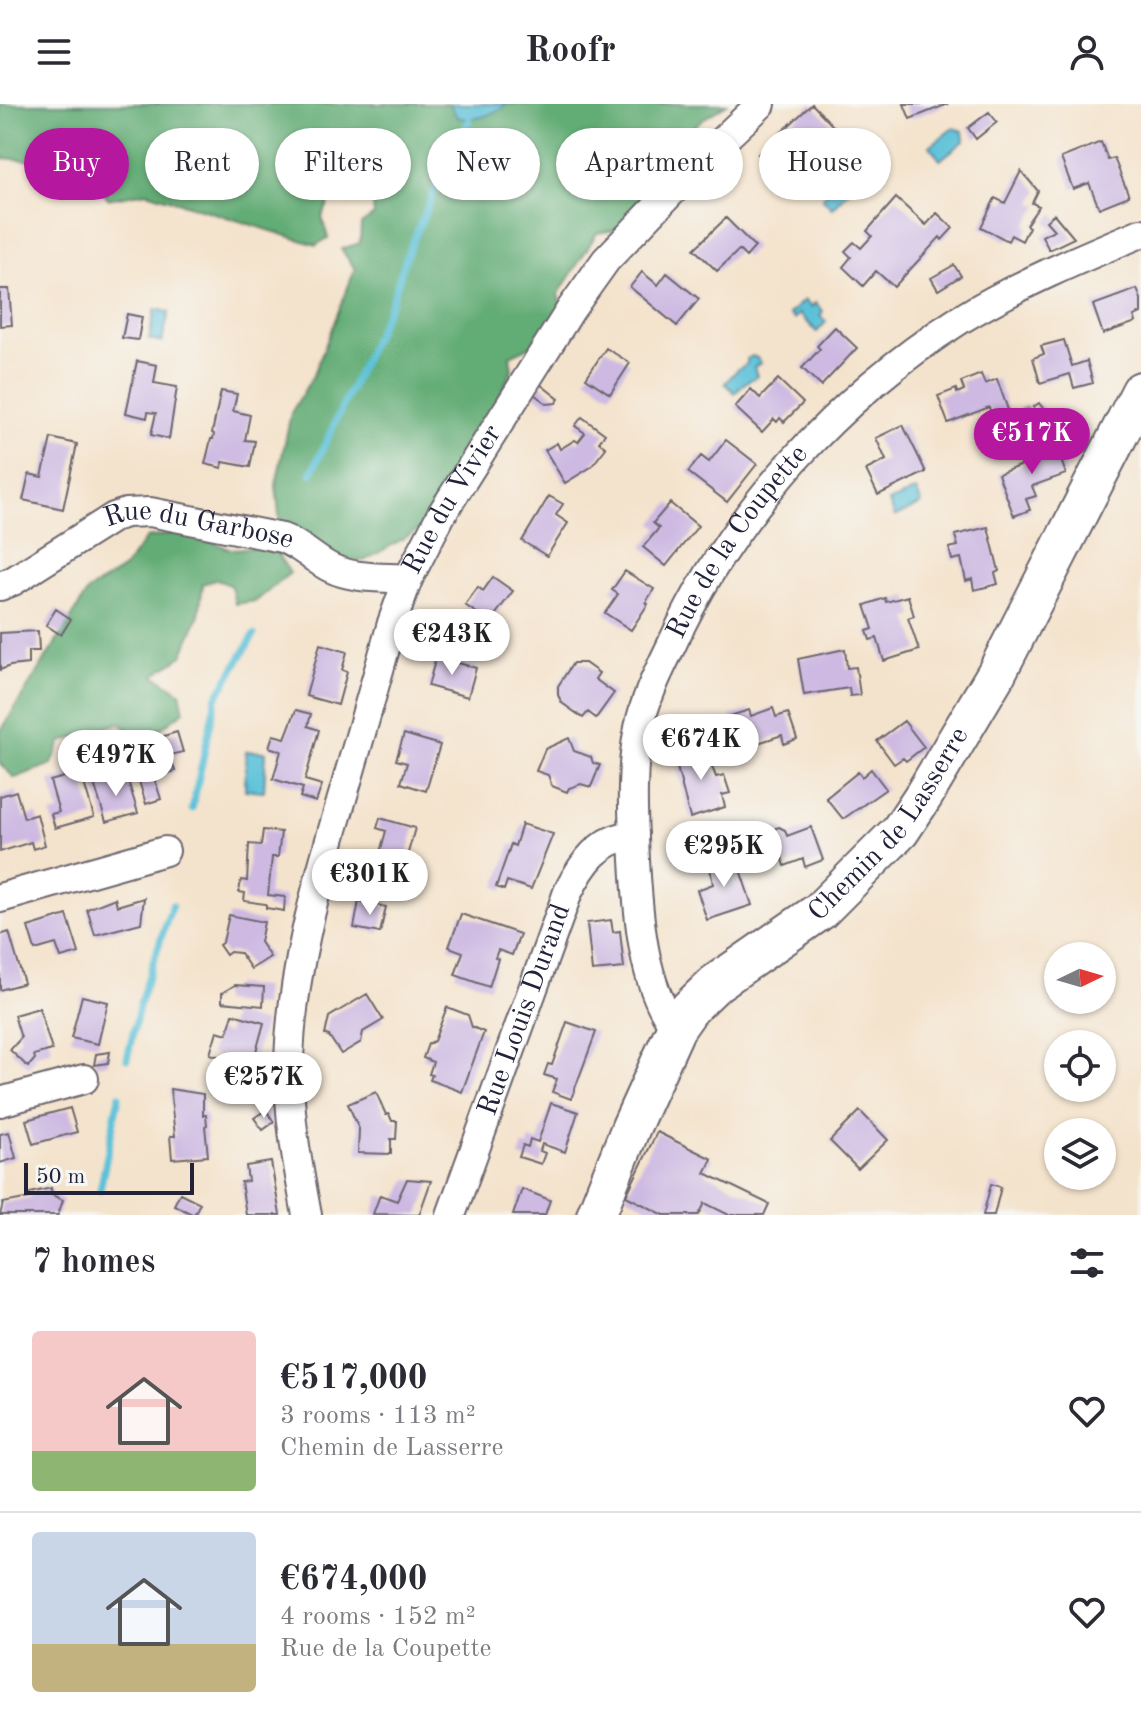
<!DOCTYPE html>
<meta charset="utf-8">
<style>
:root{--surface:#fff;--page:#f2f2f3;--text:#2b2b33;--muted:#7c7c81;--line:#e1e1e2;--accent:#b5179e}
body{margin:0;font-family:"Old Standard TT",serif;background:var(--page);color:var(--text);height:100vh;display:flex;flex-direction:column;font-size:30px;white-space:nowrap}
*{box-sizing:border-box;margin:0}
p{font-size:26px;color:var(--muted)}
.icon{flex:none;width:44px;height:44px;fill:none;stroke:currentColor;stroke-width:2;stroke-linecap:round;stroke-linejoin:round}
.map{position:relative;height:1111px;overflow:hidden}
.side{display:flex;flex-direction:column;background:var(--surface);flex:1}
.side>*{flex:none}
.top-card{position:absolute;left:24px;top:24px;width:1094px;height:72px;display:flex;gap:16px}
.needle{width:52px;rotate:85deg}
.tools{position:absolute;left:1044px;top:838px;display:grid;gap:16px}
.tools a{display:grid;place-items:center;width:72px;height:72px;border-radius:50%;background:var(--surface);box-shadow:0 2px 6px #0004;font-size:40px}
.scale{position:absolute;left:24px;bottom:20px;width:170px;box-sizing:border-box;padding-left:8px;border:4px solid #22223b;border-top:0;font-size:22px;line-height:28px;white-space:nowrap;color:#22223b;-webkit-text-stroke:6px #f6f6f2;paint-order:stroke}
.price{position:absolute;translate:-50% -68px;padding:0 18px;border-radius:28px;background:#fff;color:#222;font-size:26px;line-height:52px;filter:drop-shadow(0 2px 4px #0008)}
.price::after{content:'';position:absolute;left:50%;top:48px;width:24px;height:18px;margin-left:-12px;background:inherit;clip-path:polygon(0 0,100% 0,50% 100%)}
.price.selected{background:var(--accent);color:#fff}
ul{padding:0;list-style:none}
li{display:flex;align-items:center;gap:24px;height:200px;padding:0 32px}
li+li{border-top:2px solid var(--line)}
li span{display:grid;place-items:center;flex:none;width:224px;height:160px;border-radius:8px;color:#555}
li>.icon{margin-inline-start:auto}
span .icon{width:96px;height:96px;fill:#fffc;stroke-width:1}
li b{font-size:34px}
h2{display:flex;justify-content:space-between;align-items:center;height:96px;padding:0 32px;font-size:34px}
.chip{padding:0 28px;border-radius:36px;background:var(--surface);box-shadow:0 2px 6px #0004;font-size:28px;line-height:72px}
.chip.selected{background:var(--accent);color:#fff}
header{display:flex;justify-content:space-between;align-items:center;height:104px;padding:0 32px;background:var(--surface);font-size:36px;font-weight:800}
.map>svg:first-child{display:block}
.forest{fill:#62ac75;stroke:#426758;stroke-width:2}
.water{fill:#5bc1d8;stroke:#3e728a;stroke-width:2}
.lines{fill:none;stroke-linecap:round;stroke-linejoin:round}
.stream{stroke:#5bc1d8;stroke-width:7}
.building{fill:#ceb9e2}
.street-casing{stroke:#6c666e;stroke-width:32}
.secondary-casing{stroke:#6c666e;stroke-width:42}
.street{stroke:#fff;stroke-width:28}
.secondary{stroke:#fff;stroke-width:38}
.labels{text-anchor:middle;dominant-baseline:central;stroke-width:6;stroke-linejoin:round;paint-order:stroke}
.street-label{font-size:28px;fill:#22223b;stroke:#f6f6f2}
</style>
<header><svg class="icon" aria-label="menu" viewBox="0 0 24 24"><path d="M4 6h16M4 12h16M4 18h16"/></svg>Roofr<svg class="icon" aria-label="person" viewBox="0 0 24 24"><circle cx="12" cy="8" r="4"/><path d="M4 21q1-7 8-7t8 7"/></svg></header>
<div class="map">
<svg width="1141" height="1111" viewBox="0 0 1141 1111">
<rect width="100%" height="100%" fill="#f6f6f2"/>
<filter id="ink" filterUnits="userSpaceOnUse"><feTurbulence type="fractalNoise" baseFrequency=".0125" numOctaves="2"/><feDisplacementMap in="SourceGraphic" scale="16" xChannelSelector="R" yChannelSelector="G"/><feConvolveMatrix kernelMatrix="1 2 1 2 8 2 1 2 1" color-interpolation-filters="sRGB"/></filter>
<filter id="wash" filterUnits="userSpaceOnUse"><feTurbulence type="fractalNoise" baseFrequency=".006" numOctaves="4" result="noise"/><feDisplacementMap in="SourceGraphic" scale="32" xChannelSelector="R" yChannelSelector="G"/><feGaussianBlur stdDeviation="1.8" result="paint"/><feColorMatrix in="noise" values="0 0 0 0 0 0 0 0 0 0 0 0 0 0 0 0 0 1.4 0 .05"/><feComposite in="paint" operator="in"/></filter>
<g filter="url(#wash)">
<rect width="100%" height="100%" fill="#f4e3cc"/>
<path class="forest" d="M0,0H727L700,17L661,59V89L629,124L597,129L558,191L563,205L534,241L510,252L512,266L490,313L422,424L364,457L336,456L280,421L276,381L291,309L314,270L355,165L341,145L360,139L361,120L374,111L371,81L362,78L334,88L322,113L328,134L316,141L147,88L108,95L93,77L31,56L0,54Z
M189,427L229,445L273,443L290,469L256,497L235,500L231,482L216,475L203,480L199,511L182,552L154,571L180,588L184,607L144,637L119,619L61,638L52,660L15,674L0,660V628L88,487L124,464L146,434Z"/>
<path class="water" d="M450,0H508C492,10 476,19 457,13Z
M953,24L963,27L964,37L940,56L930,42Z
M844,71L854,81L832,104L822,94Z
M804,196L811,203L815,199L823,207L820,212L826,218L817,228L799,210L794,215L789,210Z
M155,205L169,208L162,238L149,235Z
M752,252L757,254L761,259L754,263L757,272L745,279L735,289L725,279L738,265L747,260V255Z
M1025,303L1034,315L1006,335L998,323Z
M916,386L922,400L895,413L889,398Z
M246,647L266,648L264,687L245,686Z"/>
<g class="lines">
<path class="stream" d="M311,370L392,196L406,153L449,53L469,17
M192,705L216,594L254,531
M127,955L141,895L172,801
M100,1086L119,992"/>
</g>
<g id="blocks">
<path class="building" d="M812,0L833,22L778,73L758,50Z
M904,0H948L910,15Z
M989,8L997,18L976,35L968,24Z
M1101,38L1108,56L1114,54L1129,92L1099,104L1089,79L1073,85L1061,54Z
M1021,67L1038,87L1032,99L1039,102L1026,121L1029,123L1022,137L1011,131L1008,137L981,123L995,94L1005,99Z
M896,94L926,121L937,109L953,124L942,136L940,133L894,183L876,167L863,182L843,163L851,153L845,147L854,138L861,144L872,132L867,127Z
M1054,110L1074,134L1049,146L1042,132L1054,126L1046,117Z
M726,114L755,143L746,153L739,146L717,167L694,145Z
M954,161L961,172L938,186L931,174Z
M642,168L658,181L667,169L699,195L677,222L630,183Z
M0,185H9L12,221L0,222Z
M1137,185L1141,195V209L1134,212L1136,218L1103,230L1093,201Z
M127,210L142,213L138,236L122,234Z
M835,223L857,244L821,282L802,264L820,245L817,242Z
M1064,236L1072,262L1087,257L1093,279L1074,284L1070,270L1040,279L1033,254L1044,250L1041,242Z
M606,244L630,259L610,290L586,274Z
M137,257L157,261L154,279L177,283L169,335L151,331L156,309L148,308L147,314L126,309Z
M981,270L985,280L997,275L1008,306L992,312L989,303L948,319L938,292L956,285L957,289L964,286L961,278Z
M778,275L803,299L784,318L780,314L777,318L774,315L762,328L735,303L751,285L760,294Z
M540,280L559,295L556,299L547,300L534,290Z
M221,287L237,290L233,307L250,311L245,336L255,337L250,363L223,358L222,364L205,360L211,335H213L214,330L212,329Z
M1039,299L1048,311L1042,315L1033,303Z
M582,313L605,330L599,338L606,344L591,363L565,379L545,346L557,339L560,345L575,336L578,338L585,329L575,322Z
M903,321L926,368L878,391L866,366L886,356L876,334Z
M1048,332L1056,342L1066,370L1032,382L1036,392L1026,395L1030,406L1014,412L998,370L1040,354L1035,341Z
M51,334L77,340L63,405L23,396L29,370L42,373Z
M726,336L757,360L727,398L688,368L701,352L709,358Z
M549,392L563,400L556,411L568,419L547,452L522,437Z
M670,399L698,422L666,462L643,443L659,424L653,419Z
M988,423L999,467L995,469L998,480L974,486L972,475L966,477L961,454L952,456L949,444L958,442L955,431Z
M625,467L654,485L646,498L648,500L631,526L605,509L618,490L612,486Z
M493,473L513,487L490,518L465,501L478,483L483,487Z
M908,492L914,512L908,514L919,546L884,557L877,534L870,536L867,527L873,525L865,501L885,494L886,498Z
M56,505L71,515L61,531L46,521Z
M38,527L39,547H28V560L10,562L0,566V529Z
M320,540L347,548L342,566L347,568L338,601L306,592Z
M845,545L847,564L856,563L860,591L850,592L849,584L804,591L798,555Z
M436,553L476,564L468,593L428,582Z
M573,559H585L599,569L595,575L614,589L596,614L588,608L583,614L562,599L558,591V582Z
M773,604L776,613L788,609L797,635L784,640L782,631L740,645L730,612L749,606L751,612Z
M296,606L311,610L308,622L319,626L305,676L322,681L316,698L300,693L303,684L273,675L281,647L269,643L273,631L285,634Z
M904,617L924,643L906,657L903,654L894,660L877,637Z
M177,628L183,648L170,651L175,667L154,673L161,695L146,700L139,677L149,674L141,649L167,641L164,632Z
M404,630L440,641L426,687L401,679L407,659L396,656Z
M569,634L574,647L591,653L593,659L600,661L591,683L581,680L569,684L567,688L552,682L548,671L536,667L545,645Z
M703,639L716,673L724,671L730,689L722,691L725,703L690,714L677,663L683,661L678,647Z
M79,662L94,713L55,724L51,710L59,708L50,677L68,672L66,666Z
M871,665L886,685L843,715L826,694L858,668L862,673Z
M126,670L138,709L106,718L94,679Z
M16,687L24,714L37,710L45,741L33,745L31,738L0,748V692Z
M380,714L415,724L402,770L376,763L386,727L377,724Z
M522,720L553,730L531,785L507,777L504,786L496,783L511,740L515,742Z
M779,723L785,726L787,732L811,723L823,756L805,763L803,755L785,762L782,753L761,757L755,740L767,736L765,728Z
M263,726L281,728L278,753H272L268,791L285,793L284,807L266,804V800L244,797L245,789L239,788L241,776L247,777L249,740L261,741Z
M735,751L752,801L707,816L697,786L713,780L709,759Z
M115,794L117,802L144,794L141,819L95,831L87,805Z
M359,797L386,803L380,829L354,824Z
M461,810L520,830L512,851L498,846L495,854L498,855L489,883L455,871L463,848L449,843Z
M67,811L79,849L61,854L56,840L35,846L28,823Z
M229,811L264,818L260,838L270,853L251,865L240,849L230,848L226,851L219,841L223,838Z
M611,816L613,828L620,827L624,864L592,867L587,819Z
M9,828L24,879L0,886V831Z
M235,881L264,883L263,902L222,898V889Z
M367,890L383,916L363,928L361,938L341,950L329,932L325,931L329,913Z
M82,892L108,898L98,940L71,934Z
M447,903L468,911L472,923L484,928L462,988L430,976L432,971L429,970L433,958L423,954L428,940L434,937Z
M39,904L52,946L34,951L35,955L28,963L10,946L21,934L14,911Z
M233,910L264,919L252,962L210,950L217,927L227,930Z
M567,918L596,928L571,995L552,988L557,975L544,971L548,960L552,961Z
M110,948L108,959L94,961L96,950Z
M170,985L203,990V1011H206L207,1021L205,1022L208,1052L172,1055L170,1032H175Z
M376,988L386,1011L389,1010L392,1017H397L396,1035H391V1050L358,1049L359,1025L348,1000Z
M551,999L578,1008L565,1048L542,1040L540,1047L545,1049L541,1060L519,1053L523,1041L528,1043L530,1035L538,1038Z
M70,1004L77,1028L33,1040L26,1016Z
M266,1006L274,1018L263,1026L254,1014Z
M860,1007L888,1036L858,1065L830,1037Z
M9,1028L16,1054L0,1059V1030Z
M657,1028L712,1055L705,1069L769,1100L764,1111H729L705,1099L699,1111H664L626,1092Z
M271,1058L280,1111H246L241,1078L248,1077L246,1062Z
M407,1075L431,1077L419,1111L373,1110L380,1091L397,1097Z
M991,1080L1001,1083L994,1111H983Z
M51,1084L52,1091L63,1096L58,1111H0L3,1099L30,1094V1089Z
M522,1085L550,1096L545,1111H513Z
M180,1089L200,1099L194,1111L174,1101Z"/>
</g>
</g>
<g filter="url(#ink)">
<use href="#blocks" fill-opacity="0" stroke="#6c666e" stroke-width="2"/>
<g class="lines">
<defs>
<g id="street">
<path id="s1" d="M0,482L13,477L114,413L126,409L150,408L282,434C301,441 313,455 331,464C353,475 385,473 408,475"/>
<path d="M0,794L165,747"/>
<path id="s2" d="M676,924C642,883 638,807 635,756C633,713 630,667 639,624C645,594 659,567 672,540C733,407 838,293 961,215C1015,182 1083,153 1141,129"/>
<path d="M0,998L84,975"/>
<path id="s3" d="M307,1111C297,1058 288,1010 289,955C292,870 315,786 339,705C357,643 375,581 392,519L408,475L441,411L571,205L606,156L703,55L761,0"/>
<path id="s4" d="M451,1111L568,788C583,758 599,735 634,731"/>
</g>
<g id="secondary">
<path id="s5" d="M596,1111L631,1023L676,924L690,904L716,879L820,807L900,727L924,691L996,570L1141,287"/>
</g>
</defs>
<use href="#street" class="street-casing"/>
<use href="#secondary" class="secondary-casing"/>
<use href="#street" class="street"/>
<use href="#secondary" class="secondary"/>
</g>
</g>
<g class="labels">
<g class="street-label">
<text stroke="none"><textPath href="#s3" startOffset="744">Rue du Vivier</textPath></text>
<text stroke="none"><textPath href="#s1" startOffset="220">Rue du Garbose</textPath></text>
<text stroke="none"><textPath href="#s2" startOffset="520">Rue de la Coupette</textPath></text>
<text stroke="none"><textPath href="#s5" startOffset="502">Chemin de Lasserre</textPath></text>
<text stroke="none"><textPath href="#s4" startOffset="218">Rue Louis Durand</textPath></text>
</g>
</g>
</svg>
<div class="tools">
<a><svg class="needle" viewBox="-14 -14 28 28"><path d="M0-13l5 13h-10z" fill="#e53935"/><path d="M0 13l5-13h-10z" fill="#7c7c81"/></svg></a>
<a><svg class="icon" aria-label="locate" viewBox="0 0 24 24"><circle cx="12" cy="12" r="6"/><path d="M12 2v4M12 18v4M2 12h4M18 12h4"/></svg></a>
<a><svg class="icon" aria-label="layers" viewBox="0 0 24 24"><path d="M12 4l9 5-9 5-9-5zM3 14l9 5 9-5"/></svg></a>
</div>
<div class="scale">50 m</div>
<b class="price selected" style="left:1032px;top:372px">€517K</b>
<b class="price" style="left:452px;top:573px">€243K</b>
<b class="price" style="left:701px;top:678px">€674K</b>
<b class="price" style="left:116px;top:694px">€497K</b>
<b class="price" style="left:724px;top:785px">€295K</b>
<b class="price" style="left:370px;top:813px">€301K</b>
<b class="price" style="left:264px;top:1016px">€257K</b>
<div class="top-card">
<a class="chip selected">Buy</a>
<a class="chip">Rent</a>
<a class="chip">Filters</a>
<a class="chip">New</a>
<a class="chip">Apartment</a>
<a class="chip">House</a>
</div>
</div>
<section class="side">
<h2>7 homes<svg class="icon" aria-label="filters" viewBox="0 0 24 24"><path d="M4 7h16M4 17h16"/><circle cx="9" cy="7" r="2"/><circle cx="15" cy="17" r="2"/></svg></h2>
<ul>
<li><span style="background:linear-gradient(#f6c9c9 75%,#8fb573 0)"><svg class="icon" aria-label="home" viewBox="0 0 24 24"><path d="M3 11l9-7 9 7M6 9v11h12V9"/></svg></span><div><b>€517,000</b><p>3 rooms · 113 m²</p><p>Chemin de Lasserre</p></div><svg class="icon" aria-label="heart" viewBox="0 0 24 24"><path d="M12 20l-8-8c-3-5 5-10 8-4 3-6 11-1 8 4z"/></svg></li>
<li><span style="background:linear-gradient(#c9d6e8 70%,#c2b280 0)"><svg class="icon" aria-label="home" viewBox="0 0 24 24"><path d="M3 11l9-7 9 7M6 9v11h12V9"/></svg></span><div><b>€674,000</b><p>4 rooms · 152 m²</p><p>Rue de la Coupette</p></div><svg class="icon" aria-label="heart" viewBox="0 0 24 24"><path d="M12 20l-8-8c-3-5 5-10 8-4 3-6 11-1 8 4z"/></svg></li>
</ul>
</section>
